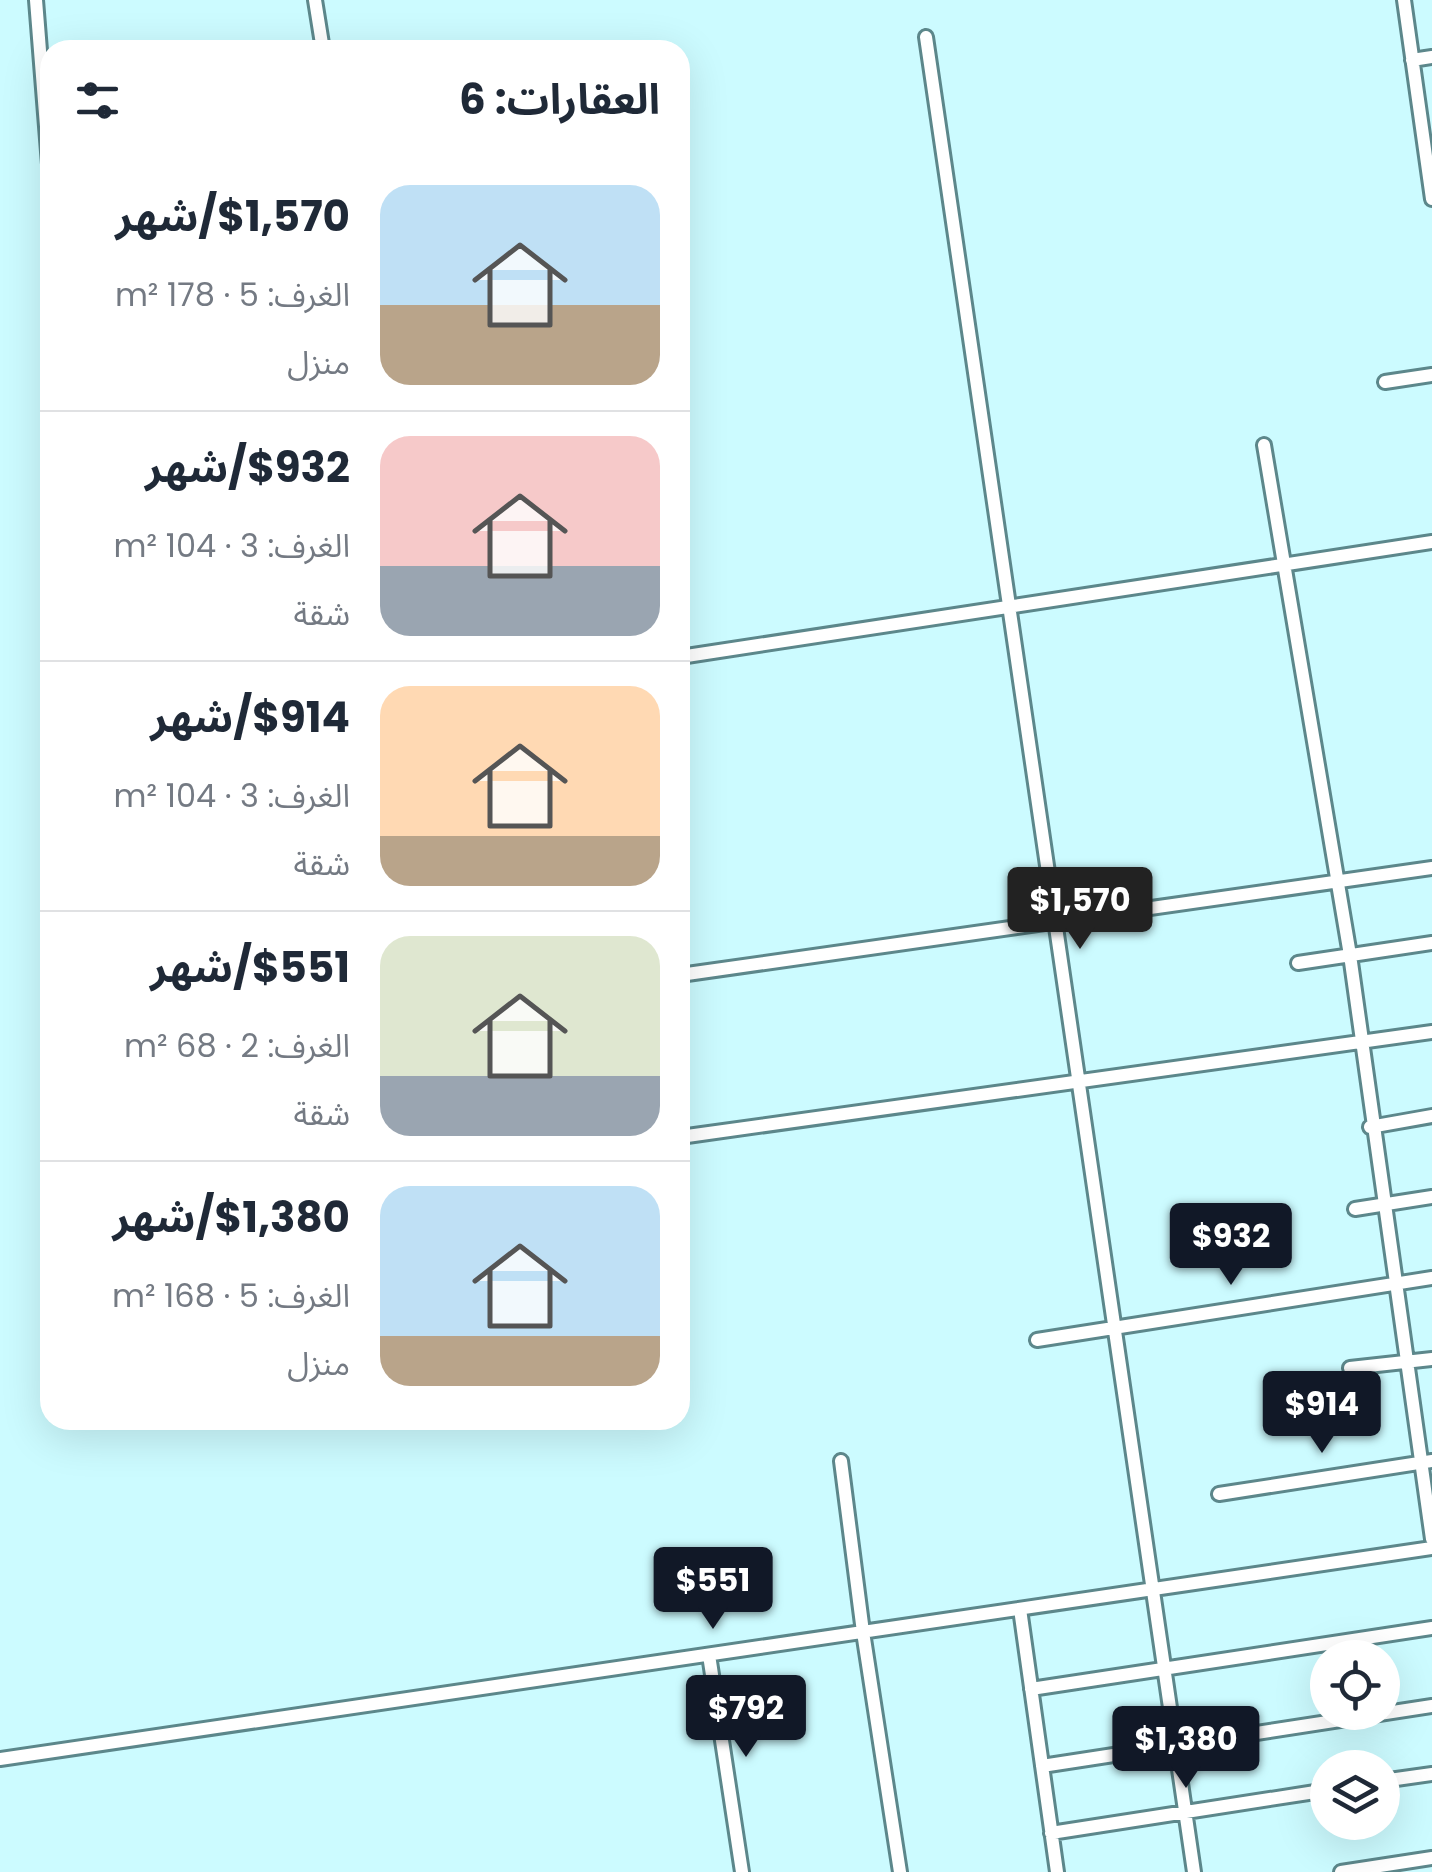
<!DOCTYPE html>
<html lang="ar">
<meta charset="utf-8">
<style>
:root{--surface:#fff;--page:#f2f2f3;--text:#1f2937;--muted:#747a83;--line:#e0e1e3;--accent:#111827}
body{margin:0;font-family:Poppins,"Noto Sans Arabic",sans-serif;background:var(--page);color:var(--text);direction:rtl;height:100vh;display:flex;flex-direction:column;font-size:38px;white-space:nowrap}
*{box-sizing:border-box;margin:0}
p{font-size:32px;color:var(--muted)}
.icon{flex:none;width:55px;height:55px;fill:none;stroke:currentColor;stroke-width:2;stroke-linecap:round;stroke-linejoin:round}
.map{position:relative;flex:1;overflow:hidden;direction:ltr}
.drawer{position:absolute;left:40px;top:40px;width:650px;height:1390px;display:flex;flex-direction:column;background:var(--surface);border-radius:30px;box-shadow:0 10px 40px #0002;direction:rtl}
.drawer>*{flex:none}
.buttons{position:absolute;left:1310px;top:1640px;display:grid;gap:20px}
.buttons a{display:grid;place-items:center;width:90px;height:90px;border-radius:50%;background:var(--surface);box-shadow:0 10px 40px #0002;font-size:50px}
.price{position:absolute;translate:-50% -85px;padding:0 22px;border-radius:10px;background:var(--accent);color:#fff;font-size:32px;line-height:65px;filter:drop-shadow(0 2px 5px #0008)}
.price::after{content:'';position:absolute;left:50%;top:60px;width:30px;height:22px;margin-left:-15px;background:inherit;clip-path:polygon(0 0,100% 0,50% 100%)}
.price.active{background:#222;color:#fff}
ul{padding:0;list-style:none}
li{display:flex;align-items:center;gap:30px;height:250px;padding:0 30px}
li+li{border-top:2px solid var(--line)}
li span{display:grid;place-items:center;flex:none;width:280px;height:200px;border-radius:30px;color:#555}
li>.icon{margin-inline-start:auto}
span .icon{width:120px;height:120px;fill:#fffc;stroke-width:1}
li b{font-size:42px}
h2{display:flex;justify-content:space-between;align-items:center;height:120px;padding:0 30px;font-size:42px}
.map>svg:first-child{display:block}
.lines{fill:none;stroke-linecap:round;stroke-linejoin:round}
.minor-casing{stroke:#5c878b;stroke-width:18}
.minor{stroke:#fff;stroke-width:12}
</style>
<div class="map">
<svg width="1432" height="1872" viewBox="0 0 1432 1872">
<rect width="100%" height="100%" fill="#ccfbff"/>
<g class="lines">
<defs>
<path id="minor" d="M36,0L50,177
M315,0L323,50
M1404,0L1432,199
M926,37L1194,1872
M1412,60L1432,57
M1385,382L1432,375
M1264,445L1350,955L1432,1539
M680,657L1432,542
M1298,963L1432,943
M680,975L1432,868
M1370,1127L1432,1116
M680,1137L1432,1032
M1355,1209L1432,1197
M1037,1340L1432,1278
M1350,1368L1432,1359
M841,1461L863,1632L900,1872
M1219,1494L1432,1461
M1020,1609L1057,1872
M709,1655L742,1872
M1031,1689L1432,1628
M0,1759L1432,1548
M1042,1766L1432,1706
M1382,1781L1432,1774
M1051,1833L1328,1790
M1341,1872L1432,1858"/>
</defs>
<use href="#minor" class="minor-casing"/>
<use href="#minor" class="minor"/>
</g>
</svg>
<div class="buttons">
<a><svg class="icon" aria-label="locate" viewBox="0 0 24 24"><circle cx="12" cy="12" r="6"/><path d="M12 2v4M12 18v4M2 12h4M18 12h4"/></svg></a>
<a><svg class="icon" aria-label="layers" viewBox="0 0 24 24"><path d="M12 4l9 5-9 5-9-5zM3 14l9 5 9-5"/></svg></a>
</div>
<b class="price active" style="left:1080px;top:952px">$1,570</b>
<b class="price" style="left:1231px;top:1288px">$932</b>
<b class="price" style="left:1322px;top:1456px">$914</b>
<b class="price" style="left:713px;top:1632px">$551</b>
<b class="price" style="left:746px;top:1760px">$792</b>
<b class="price" style="left:1186px;top:1791px">$1,380</b>
<section class="drawer">
<h2>العقارات: 6<svg class="icon" aria-label="filters" viewBox="0 0 24 24"><path d="M4 7h16M4 17h16"/><circle cx="9" cy="7" r="2"/><circle cx="15" cy="17" r="2"/></svg></h2>
<ul>
<li><span style="background:linear-gradient(#bfe0f5 60%,#b9a48a 0)"><svg class="icon" aria-label="home" viewBox="0 0 24 24"><path d="M3 11l9-7 9 7M6 9v11h12V9"/></svg></span><div><b>$1,570/شهر</b><p>الغرف: 5 · 178 m²</p><p>منزل</p></div></li>
<li><span style="background:linear-gradient(#f6c9c9 65%,#9aa5b1 0)"><svg class="icon" aria-label="home" viewBox="0 0 24 24"><path d="M3 11l9-7 9 7M6 9v11h12V9"/></svg></span><div><b>$932/شهر</b><p>الغرف: 3 · 104 m²</p><p>شقة</p></div></li>
<li><span style="background:linear-gradient(#ffd9b3 75%,#b9a48a 0)"><svg class="icon" aria-label="home" viewBox="0 0 24 24"><path d="M3 11l9-7 9 7M6 9v11h12V9"/></svg></span><div><b>$914/شهر</b><p>الغرف: 3 · 104 m²</p><p>شقة</p></div></li>
<li><span style="background:linear-gradient(#dfe7d0 70%,#9aa5b1 0)"><svg class="icon" aria-label="home" viewBox="0 0 24 24"><path d="M3 11l9-7 9 7M6 9v11h12V9"/></svg></span><div><b>$551/شهر</b><p>الغرف: 2 · 68 m²</p><p>شقة</p></div></li>
<li><span style="background:linear-gradient(#bfe0f5 75%,#b9a48a 0)"><svg class="icon" aria-label="home" viewBox="0 0 24 24"><path d="M3 11l9-7 9 7M6 9v11h12V9"/></svg></span><div><b>$1,380/شهر</b><p>الغرف: 5 · 168 m²</p><p>منزل</p></div></li>
</ul>
</section>
</div>
